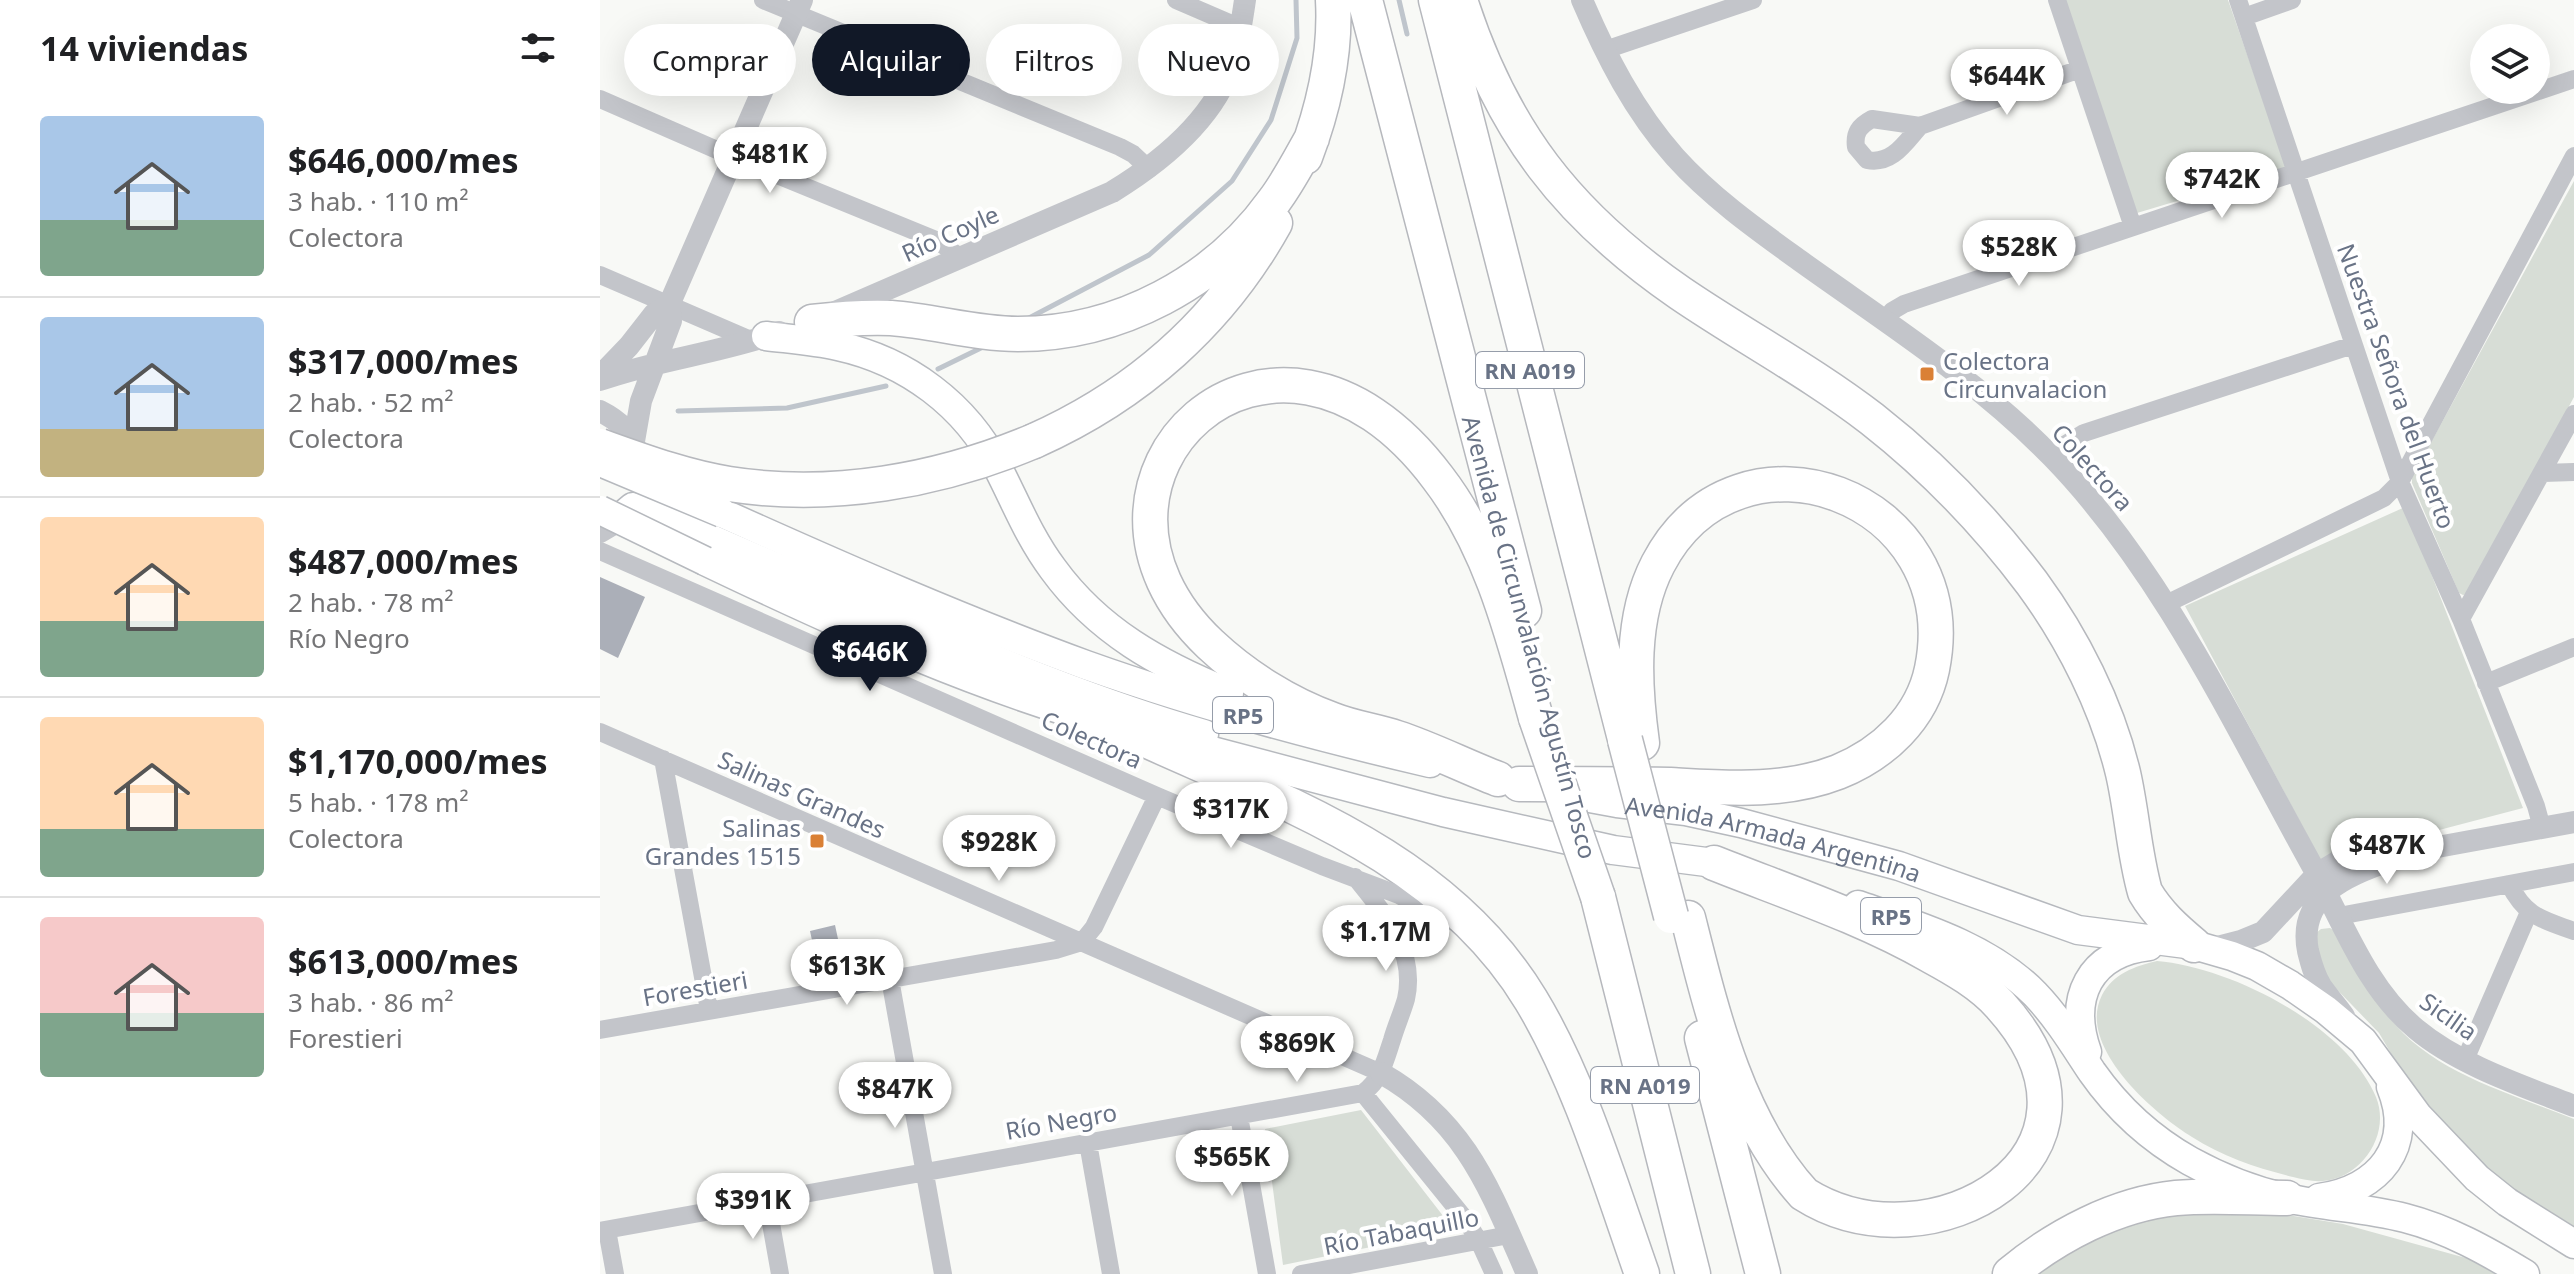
<!DOCTYPE html>
<html lang="es">
<meta charset="utf-8">
<style>
:root{--surface:#fff;--page:#f2f2f2;--text:#202124;--muted:#757577;--line:#e0e0e0;--accent:#111827}
body{margin:0;font-family:"Noto Sans",sans-serif;background:var(--page);color:var(--text);height:100vh;display:flex;flex-direction:column;font-size:30px;white-space:nowrap}
*{box-sizing:border-box;margin:0}
p{font-size:26px;color:var(--muted)}
.icon{flex:none;width:44px;height:44px;fill:none;stroke:currentColor;stroke-width:2;stroke-linecap:round;stroke-linejoin:round}
.map{position:relative;flex:1;overflow:hidden}
.sheet{display:flex;flex-direction:column;background:var(--surface);width:600px}
.sheet>*{flex:none}
.banner{position:absolute;left:24px;top:24px;width:760px;height:72px;display:flex;gap:16px}
.buttons{position:absolute;left:1870px;top:24px;display:grid;gap:16px}
.buttons a{display:grid;place-items:center;width:80px;height:80px;border-radius:50%;background:var(--surface);box-shadow:0 8px 32px #0002;font-size:40px}
.price{position:absolute;translate:-50% -68px;padding:0 18px;border-radius:28px;background:#fff;color:#222;font-size:26px;line-height:52px;filter:drop-shadow(0 2px 4px #0008)}
.price::after{content:'';position:absolute;left:50%;top:48px;width:24px;height:18px;margin-left:-12px;background:inherit;clip-path:polygon(0 0,100% 0,50% 100%)}
.price.selected{background:var(--accent);color:#fff}
ul{padding:0;list-style:none}
li{display:flex;align-items:center;gap:24px;height:200px;padding:0 40px}
li+li{border-top:2px solid var(--line)}
li span{display:grid;place-items:center;flex:none;width:224px;height:160px;border-radius:8px;color:#555}
li>.icon{margin-inline-start:auto}
span .icon{width:96px;height:96px;fill:#fffc;stroke-width:1}
li b{font-size:34px}
h2{display:flex;justify-content:space-between;align-items:center;height:96px;padding:0 40px;font-size:34px}
.pill{padding:0 28px;border-radius:36px;background:var(--surface);box-shadow:0 8px 32px #0002;font-size:28px;line-height:72px}
.pill.selected{background:var(--accent);color:#fff}
main{display:flex;flex:1;min-height:0}
.map>svg:first-child{display:block}
.green{fill:#d7ddd6}
.lines{fill:none;stroke-linecap:round;stroke-linejoin:round}
.stream{stroke:#bfc5cc;stroke-width:5}
.building{fill:#abafb8}
.primary-casing{stroke:#b6b9be;stroke-width:31}
.motorway-casing{stroke:#b6b8bd;stroke-width:37}
.minor{stroke:#c3c5ca;stroke-width:18}
.tertiary{stroke:#c3c5ca;stroke-width:22}
.primary{stroke:#fff;stroke-width:28}
.motorway{stroke:#fff;stroke-width:34}
.primary-bridge-casing{stroke:#b6b9be;stroke-width:31;stroke-linecap:butt}
.motorway-bridge-casing{stroke:#b6b8bd;stroke-width:37;stroke-linecap:butt}
.primary-bridge{stroke:#fff;stroke-width:28}
.motorway-bridge{stroke:#fff;stroke-width:34}
.poi-dot{fill:#da8035;stroke:#fff;stroke-width:3}
.labels{text-anchor:middle;dominant-baseline:central;stroke-width:8;stroke-linejoin:round;paint-order:stroke}
.shield{fill:#fff;stroke:#969daa;stroke-width:2}
.shield-label{font-size:22px;font-weight:bold;fill:#697386}
.street-label{font-size:24px;fill:#697386;stroke:#fff}
.poi-label{font-size:24px;fill:#697386;stroke:#fff;text-anchor:start}
</style>
<main>
<section class="sheet">
<h2>14 viviendas<svg class="icon" aria-label="filters" viewBox="0 0 24 24"><path d="M4 7h16M4 17h16"/><circle cx="9" cy="7" r="2"/><circle cx="15" cy="17" r="2"/></svg></h2>
<ul>
<li><span style="background:linear-gradient(#a9c7e8 65%,#7fa58c 0)"><svg class="icon" aria-label="home" viewBox="0 0 24 24"><path d="M3 11l9-7 9 7M6 9v11h12V9"/></svg></span><div><b>$646,000/mes</b><p>3 hab. · 110 m²</p><p>Colectora</p></div></li>
<li><span style="background:linear-gradient(#a9c7e8 70%,#c2b280 0)"><svg class="icon" aria-label="home" viewBox="0 0 24 24"><path d="M3 11l9-7 9 7M6 9v11h12V9"/></svg></span><div><b>$317,000/mes</b><p>2 hab. · 52 m²</p><p>Colectora</p></div></li>
<li><span style="background:linear-gradient(#ffd9b3 65%,#7fa58c 0)"><svg class="icon" aria-label="home" viewBox="0 0 24 24"><path d="M3 11l9-7 9 7M6 9v11h12V9"/></svg></span><div><b>$487,000/mes</b><p>2 hab. · 78 m²</p><p>Río Negro</p></div></li>
<li><span style="background:linear-gradient(#ffd9b3 70%,#7fa58c 0)"><svg class="icon" aria-label="home" viewBox="0 0 24 24"><path d="M3 11l9-7 9 7M6 9v11h12V9"/></svg></span><div><b>$1,170,000/mes</b><p>5 hab. · 178 m²</p><p>Colectora</p></div></li>
<li><span style="background:linear-gradient(#f6c9c9 60%,#7fa58c 0)"><svg class="icon" aria-label="home" viewBox="0 0 24 24"><path d="M3 11l9-7 9 7M6 9v11h12V9"/></svg></span><div><b>$613,000/mes</b><p>3 hab. · 86 m²</p><p>Forestieri</p></div></li>
</ul>
</section>
<div class="map">
<svg width="1974" height="1274" viewBox="0 0 1974 1274">
<rect width="100%" height="100%" fill="#f8f9f6"/>
<path class="green" d="M1464,0H1628L1687,168L1537,213Z
M1974,181V397L1868,594L1863,595L1859,593L1812,483V477Z
M1805,507L1923,808L1721,861L1585,606Z
M1730,928L1738,933C1755,960 1770,991 1789,1017C1832,1073 1910,1093 1974,1119V1230L1897,1180L1813,1091L1779,1033L1724,976L1716,954V933L1721,929Z
M1557,961C1630,967 1746,1025 1776,1097C1791,1134 1762,1178 1723,1181C1713,1182 1702,1179 1693,1177C1657,1168 1623,1157 1592,1137C1553,1113 1476,1046 1502,995C1513,974 1535,966 1557,961Z
M761,1110L854,1230L683,1265L665,1129Z
M1644,1208L1743,1224L1866,1258L1896,1274H1430L1534,1217Z"/>
<g class="lines">
<path class="stream" d="M799,0L807,34
M429,318L549,255L632,181L671,120L697,38L696,0
M338,369L383,347
M78,411L187,408L286,386"/>
</g>
<path class="building" d="M0,577L45,597L18,658L0,649Z
M235,925L244,967L219,973L210,931Z"/>
<g class="lines">
<defs>
<g id="primary">
<path d="M166,336C190,339 215,341 238,346C307,361 366,405 398,468C416,503 429,537 453,569C498,631 560,665 629,693"/>
<path d="M27,512L33,507L45,509C126,547 209,581 291,616C394,660 496,703 604,734"/>
<path d="M122,513C242,567 363,620 486,665C598,705 714,736 830,763"/>
<path d="M105,561C243,627 386,692 534,731"/>
<path d="M578,742L843,812L1013,850L1114,863L1134,868"/>
<path id="s1" d="M968,794L1017,803L1086,811L1141,823L1299,866L1478,930L1594,945L1632,956L1657,966L1690,985L1726,1010L1763,1041L1818,1116L1877,1178L1907,1202L1974,1244"/>
<path d="M1258,905C1319,926 1389,947 1435,994C1458,1018 1474,1045 1492,1072C1518,1109 1551,1139 1590,1161C1621,1178 1656,1192 1691,1199C1729,1207 1767,1208 1805,1218C1848,1229 1887,1251 1925,1274"/>
<path d="M1487,1052C1468,998 1489,953 1549,946"/>
<path d="M1719,1198C1779,1190 1815,1146 1791,1087"/>
</g>
<path id="motorway" d="M765,0L924,611
M836,0L1025,739
M860,0C902,131 967,215 1080,293C1143,336 1211,372 1272,419C1332,466 1386,522 1432,583C1473,639 1507,706 1523,773C1532,812 1534,853 1545,892C1558,914 1575,929 1594,945
M705,157C724,107 736,53 733,0
M212,322C238,319 265,317 291,318C334,321 375,334 418,334C519,334 616,282 674,201C689,181 700,159 712,138
M434,441C537,395 620,322 675,223
M513,725C663,796 840,849 931,1000C979,1079 1011,1186 1042,1274
M898,779C864,766 831,749 797,738C776,731 753,728 733,720C688,704 644,676 610,644C439,482 672,256 838,478C891,547 913,636 936,718
M919,784C969,784 1020,784 1070,785C1126,788 1184,793 1238,772C1283,754 1322,718 1332,669C1367,496 1138,411 1058,564C1030,618 1034,685 1042,743
M998,897L1093,1274
M1088,918C1112,1013 1137,1120 1204,1194C1330,1274 1536,1155 1400,1005C1381,984 1355,969 1331,956C1263,917 1187,892 1114,863
M1102,1038L1163,1274
M1410,1274C1456,1236 1516,1204 1576,1198C1613,1195 1650,1198 1687,1198"/>
</defs>
<use href="#primary" class="primary-casing"/>
<use href="#motorway" class="motorway-casing"/>
<path class="minor" d="M163,0L520,147L533,154L549,169
M576,0L641,28
M1457,0L1533,227
M1638,0L1800,482L1861,619L1936,806L1942,828
M1644,17L1692,0
M1005,50L1153,0
M0,99L133,157L336,240L360,257
M1272,119L1320,126C1305,143 1292,165 1267,160L1256,147C1254,133 1259,126 1272,119Z
M1320,126L1480,69
M0,275L153,341
M1284,321L1292,311L1304,304L1974,79
M1450,454L1484,433L1753,345
M1943,473L1974,472
M0,551L557,796L722,866L799,895L847,921
M1566,604L1784,498L1800,482L1974,156
M1861,619L1974,414
M1886,683L1974,647
M0,732L781,1073
M63,759L109,1010
M1909,884C1926,917 1941,919 1974,931
M1739,916L1974,872
M290,979L343,1274
M0,1030L456,950L482,942L494,927L557,796
M1865,1060L1929,912
M763,1093L865,1219L879,1241L894,1274
M639,1116L667,1274
M488,1143L511,1274
M167,1201L180,1274
M7,1230L15,1274
M0,1231L763,1093C781,1080 785,1061 792,1040C796,1026 802,1013 806,999C817,950 783,912 755,877
M701,1274L909,1235"/>
<path class="tertiary" d="M982,0C1006,56 1034,111 1075,157C1111,197 1156,229 1199,260C1284,321 1379,381 1452,457C1562,570 1634,725 1710,862C1742,919 1765,987 1816,1029C1859,1065 1923,1086 1974,1106
M235,312L512,192C561,162 615,119 633,61C639,41 642,21 645,0
M0,376L29,346L54,314L69,305
M0,380C59,359 121,353 179,332
M0,411C16,419 31,431 36,449
M34,441L41,401L71,321L69,305L202,0
M0,532L17,522L28,510
M1610,949L1641,941L1663,932L1717,874L1737,862L1761,854L1832,848L1974,822
M1744,1016C1737,1006 1728,996 1721,986C1714,975 1711,963 1708,951C1697,895 1749,874 1792,860
M781,1073C866,1121 890,1190 927,1274"/>
<use href="#primary" class="primary"/>
<use href="#motorway" class="motorway"/>
<defs>
<path id="primary-bridge" d="M5,464L122,513
M0,510L105,561"/>
<path id="motorway-bridge" d="M0,446C42,461 85,477 129,484C232,500 338,481 434,441
M936,718L998,897
M1025,740L1071,916"/>
</defs>
<use href="#primary-bridge" class="primary-bridge-casing"/>
<use href="#motorway-bridge" class="motorway-bridge-casing"/>
<use href="#primary-bridge" class="primary-bridge"/>
<use href="#motorway-bridge" class="motorway-bridge"/>
</g>
<g class="poi-dot">
<rect x="1319" y="366" width="16" height="16" rx="4"/>
<rect x="209" y="833" width="16" height="16" rx="4"/>
</g>
<g class="labels">
<g class="shield">
<rect x="876" y="352" width="108" height="36" rx="6"/>
<rect x="613" y="697" width="60" height="36" rx="6"/>
<rect x="1261" y="898" width="60" height="36" rx="6"/>
<rect x="991" y="1067" width="108" height="36" rx="6"/>
</g>
<g class="shield-label">
<text x="930" y="370">RN A019</text>
<text x="643" y="715">RP5</text>
<text x="1291" y="916">RP5</text>
<text x="1045" y="1085">RN A019</text>
</g>
<g class="street-label">
<text transform="translate(350 233) rotate(-24)">Río Coyle</text>
<text transform="translate(1797 386) rotate(70)">Nuestra Señora del Huerto</text>
<text transform="translate(1493 467) rotate(48)">Colectora</text>
<text transform="translate(930 637) rotate(75)">Avenida de Circunvalación Agustín Tosco</text>
<text transform="translate(492 739) rotate(24)">Colectora</text>
<text transform="translate(202 794) rotate(24)">Salinas Grandes</text>
<text stroke="none"><textPath href="#s1" startOffset="210">Avenida Armada Argentina</textPath></text>
<text transform="translate(95 988) rotate(-10)">Forestieri</text>
<text transform="translate(1849 1016) rotate(35)">Sicilia</text>
<text transform="translate(461 1121) rotate(-10)">Río Negro</text>
<text transform="translate(801 1231) rotate(-11)">Río Tabaquillo</text>
</g>
<g class="poi-label">
<text x="1343" y="360">Colectora<tspan x="1343" dy="28">Circunvalacion</tspan></text>
<text x="201" y="827" text-anchor="end">Salinas<tspan x="201" dy="28">Grandes 1515</tspan></text>
</g>
</g>
</svg>
<div class="buttons">
<a><svg class="icon" aria-label="layers" viewBox="0 0 24 24"><path d="M12 4l9 5-9 5-9-5zM3 14l9 5 9-5"/></svg></a>
</div>
<b class="price" style="left:1407px;top:117px">$644K</b>
<b class="price" style="left:170px;top:195px">$481K</b>
<b class="price" style="left:1622px;top:220px">$742K</b>
<b class="price" style="left:1419px;top:288px">$528K</b>
<b class="price selected" style="left:270px;top:693px">$646K</b>
<b class="price" style="left:631px;top:850px">$317K</b>
<b class="price" style="left:399px;top:883px">$928K</b>
<b class="price" style="left:1787px;top:886px">$487K</b>
<b class="price" style="left:786px;top:973px">$1.17M</b>
<b class="price" style="left:247px;top:1007px">$613K</b>
<b class="price" style="left:697px;top:1084px">$869K</b>
<b class="price" style="left:295px;top:1130px">$847K</b>
<b class="price" style="left:632px;top:1198px">$565K</b>
<b class="price" style="left:153px;top:1241px">$391K</b>
<div class="banner">
<a class="pill">Comprar</a>
<a class="pill selected">Alquilar</a>
<a class="pill">Filtros</a>
<a class="pill">Nuevo</a>
</div>
</div>
</main>
